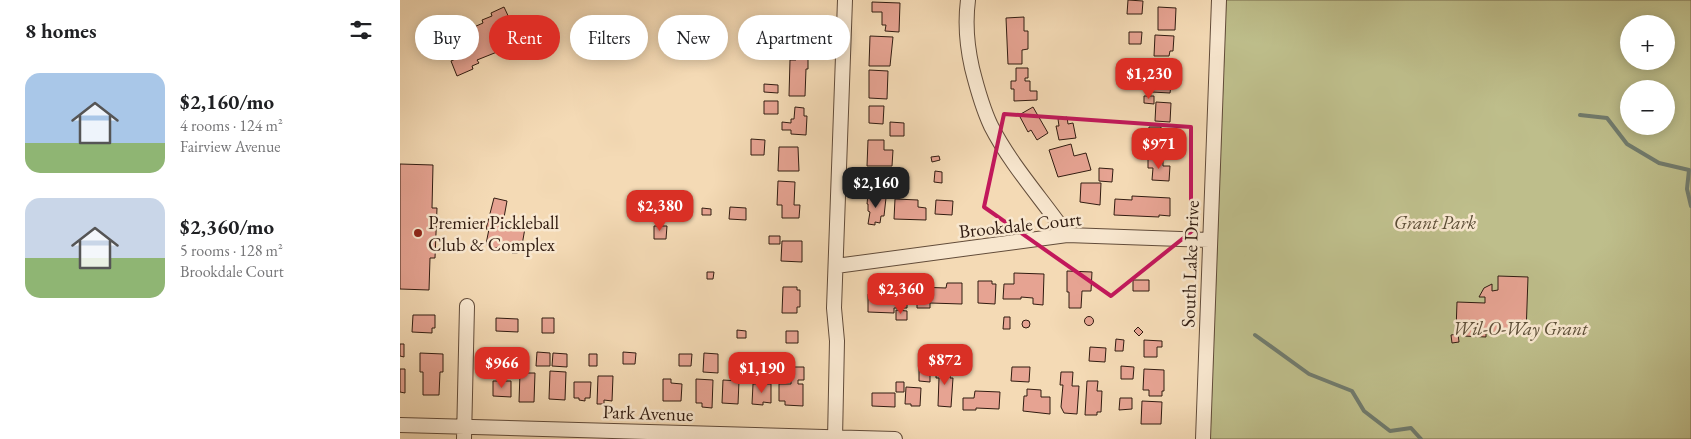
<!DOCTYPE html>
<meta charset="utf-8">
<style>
:root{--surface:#fff;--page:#f2f2f2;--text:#202124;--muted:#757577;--accent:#d93025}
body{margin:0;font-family:"EB Garamond",serif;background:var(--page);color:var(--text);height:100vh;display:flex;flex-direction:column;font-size:19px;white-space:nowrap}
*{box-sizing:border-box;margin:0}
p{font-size:16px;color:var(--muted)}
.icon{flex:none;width:28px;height:28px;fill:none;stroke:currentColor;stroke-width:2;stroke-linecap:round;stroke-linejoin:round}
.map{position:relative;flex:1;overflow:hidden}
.drawer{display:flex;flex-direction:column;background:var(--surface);width:400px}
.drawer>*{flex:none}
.top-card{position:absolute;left:15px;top:15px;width:475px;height:45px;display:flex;gap:10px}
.fabs{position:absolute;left:1220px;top:15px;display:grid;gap:10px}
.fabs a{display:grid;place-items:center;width:55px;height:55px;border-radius:50%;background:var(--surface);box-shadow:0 2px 12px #0003;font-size:25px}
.price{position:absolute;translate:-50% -42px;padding:0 11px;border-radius:10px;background:var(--accent);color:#fff;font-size:16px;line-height:32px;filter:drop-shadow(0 1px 2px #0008)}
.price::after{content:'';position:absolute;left:50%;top:30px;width:15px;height:11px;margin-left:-8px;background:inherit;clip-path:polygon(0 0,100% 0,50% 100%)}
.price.on{background:#222;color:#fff}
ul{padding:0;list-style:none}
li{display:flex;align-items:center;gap:15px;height:125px;padding:0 25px}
li span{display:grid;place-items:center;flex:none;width:140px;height:100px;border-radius:15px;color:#555}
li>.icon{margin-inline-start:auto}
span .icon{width:60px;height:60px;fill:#fffc;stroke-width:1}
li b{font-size:21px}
h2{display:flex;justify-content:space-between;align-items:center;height:60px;padding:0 25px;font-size:21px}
.chip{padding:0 18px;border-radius:22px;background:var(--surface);box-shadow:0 2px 12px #0003;font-size:18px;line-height:45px}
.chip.on{background:var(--accent);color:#fff}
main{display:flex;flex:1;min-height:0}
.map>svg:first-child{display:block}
.green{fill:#bebe8b;stroke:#786d4e;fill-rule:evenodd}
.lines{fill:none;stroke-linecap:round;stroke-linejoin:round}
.stream{stroke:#717b6d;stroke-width:4}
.building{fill:#e6a392;stroke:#311c11}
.minor-casing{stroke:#624c3a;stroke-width:16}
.minor{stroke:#f8e7cf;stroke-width:14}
.marked{fill:none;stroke:#c2185b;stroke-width:4;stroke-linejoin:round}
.poi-dot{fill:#8f2418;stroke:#f8e7cf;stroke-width:2}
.labels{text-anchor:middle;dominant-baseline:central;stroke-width:5;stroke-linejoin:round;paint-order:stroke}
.poi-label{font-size:19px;fill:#311c11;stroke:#f8e7cf;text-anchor:start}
.park-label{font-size:19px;font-style:italic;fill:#5b4d36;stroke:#f8e7cf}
.street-label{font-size:19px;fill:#311c11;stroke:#f8e7cf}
</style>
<main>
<section class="drawer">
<h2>8 homes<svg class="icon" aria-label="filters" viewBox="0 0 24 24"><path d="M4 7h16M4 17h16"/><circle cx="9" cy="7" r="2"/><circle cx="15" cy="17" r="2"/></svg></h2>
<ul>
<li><span style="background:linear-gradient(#a9c7e8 70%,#8fb573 0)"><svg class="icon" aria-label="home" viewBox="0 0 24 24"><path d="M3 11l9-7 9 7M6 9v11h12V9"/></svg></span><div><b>$2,160/mo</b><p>4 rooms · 124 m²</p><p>Fairview Avenue</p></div></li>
<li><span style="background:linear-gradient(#c9d6e8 60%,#8fb573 0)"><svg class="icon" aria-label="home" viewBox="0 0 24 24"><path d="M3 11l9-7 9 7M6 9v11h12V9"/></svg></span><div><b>$2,360/mo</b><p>5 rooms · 128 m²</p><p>Brookdale Court</p></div></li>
</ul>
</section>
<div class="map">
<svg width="1291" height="439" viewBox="0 0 1291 439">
<rect width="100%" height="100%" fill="#f4dab5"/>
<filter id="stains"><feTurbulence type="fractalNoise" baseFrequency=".004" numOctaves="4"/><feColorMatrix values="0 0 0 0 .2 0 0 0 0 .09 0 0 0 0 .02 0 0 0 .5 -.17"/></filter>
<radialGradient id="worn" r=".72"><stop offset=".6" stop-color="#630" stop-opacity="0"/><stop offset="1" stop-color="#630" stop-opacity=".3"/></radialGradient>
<path class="green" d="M826,0H1291V439H810ZM1229,24H1266V61H1229ZM1229,89H1266V126H1229Z"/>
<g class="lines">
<path class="stream" d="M1180,115L1207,118L1227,144L1259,163L1289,170L1287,189L1291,206
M855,335L909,374L952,391L964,411L990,431L1011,428L1021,439"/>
</g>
<path class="building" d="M728,0L743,1L742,14H727Z
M472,2L500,3L499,32L485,31L486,25H482V12H472Z
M104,7L111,22L100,27L104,38L115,33L122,48L106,55L104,52L98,55L97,52L77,60L79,63L72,66L73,69L57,76L51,61L62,56L57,46L46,51L40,35L54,29L55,32L64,28L65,31L83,23L82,20L92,16L91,13Z
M758,7L776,8L775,30H758Z
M624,17V31H628V49L622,50V64H608L606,18Z
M297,24H303V31H297Z
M729,32H742L741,44H729Z
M755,35L774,36L773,51H770L769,56H754Z
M470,36L493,37L490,66H469Z
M396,56L408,57V69H406L405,96H389L390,60H396Z
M747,63L759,64V69L771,70V77H772L770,93L752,92L753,76L747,75Z
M616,68H628V78H625V81H630V91H637V100L614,101V89H611V81H616Z
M469,70L488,71L487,99L469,98Z
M364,84L378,85V93L364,92Z
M744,96H754V104L744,103Z
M364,101H378V114H364Z
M756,102L771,103L770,122L755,121Z
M469,106H484L483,124L469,123Z
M395,107L404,108V116H407L406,135L391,134V130H382V122L391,123V119H394Z
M633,107L648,133L637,140L631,130L628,132L619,115Z
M667,117L668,124L673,123L676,138L659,140L656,126H659L658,119Z
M490,122L504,123V136H490Z
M749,127H761V134H770L769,152H752L753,136H748Z
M351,139L365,140L364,155H351Z
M468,140H484V150H493L492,166H467Z
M671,144L674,156L686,153L691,170L658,177L649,150Z
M379,147H398L399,171H378Z
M539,156L540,160L532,162L531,157Z
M748,159H763V166H770L769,181L752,180L753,168H748Z
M0,164L33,165L32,208H37L35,258H30L29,290L0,289Z
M699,168L713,169L712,182L699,181Z
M535,171L542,172V183L534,182Z
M476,175L488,177L487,185L475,183Z
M378,181L395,182L394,205H400L399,218H382V205H377Z
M681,183H701L700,205L680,202Z
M468,194L486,198L484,216H481L480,223L475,222V225L468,224L470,212L468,211V204H467Z
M732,196L770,198V216L759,215V217L714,215L715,199L732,200Z
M94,198L107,201L103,223L125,228L121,251L117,253H112L109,248L98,247L94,249L89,248L86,244L89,229H86Z
M495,199L518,200V207L526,208V220L494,219Z
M536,200L553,201L552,215L535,214Z
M330,207L346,208V220L329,219Z
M251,208H265L264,218H251Z
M302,208L311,209V215H302Z
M254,226H267L266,239H254Z
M369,236H380V244H369Z
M382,241H402V262L381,261Z
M667,271L692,272L691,291H682L681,308H669V292H667Z
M307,272H314L313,279H307Z
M614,273L644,274L643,305L633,304V298L621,297V299H603L604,284H614Z
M1098,276L1128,277L1126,334L1086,332V337L1063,336V331H1056L1057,302L1085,303V297H1079L1084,288L1092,284V291L1098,290Z
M733,280H749V291H733Z
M578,281H592V284H596L595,304L578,303Z
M547,283H562V304L530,303V308H517V287L546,288Z
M383,287H397V290H400V307H397V313H382Z
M476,292L489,293V295H493L494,292L507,293V308H494V313L468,312V294H476Z
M496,310L507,311V320H496Z
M13,315H35V328H32V333L12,332Z
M684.5 321a4.5 4.5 0 1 1 9 0a4.5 4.5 0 1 1-9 0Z
M604,317H610V329H603Z
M96,318L118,319V332L96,331Z
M142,318H154V333H142Z
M622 324a4 4 0 1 1 8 0a4 4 0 1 1-8 0Z
M738,327L743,332L739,336L734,331Z
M337,330L346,331V338H337Z
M386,331H398V343H386Z
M1058,334L1059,342L1052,343L1051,335Z
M716,339L724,340L723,351H715Z
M744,340L762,341V347H757V357H744Z
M0,344H4V357L0,356Z
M690,347L706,348L705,362L689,361Z
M137,352L150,353V366H136Z
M223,352L236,353L235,364H223Z
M20,353L43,354V372H40L39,395H23V372H20Z
M153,353L167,354V367L152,366Z
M304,353L318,354V373L303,372Z
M189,354H197V366H189Z
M279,354H292L291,366H279Z
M333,360H345L344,373L333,372Z
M347,362H357V375H347Z
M536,366L551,367L550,378H553L551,407L538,406L539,378H536Z
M721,366L734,367L733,379H721Z
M391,367H404V380H398V384H403V406L385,405V401H379V384H391Z
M519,367L530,368V382L519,381Z
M612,367H630L629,382L611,381Z
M0,369H5V393L0,392Z
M744,369L764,370V391H762V396H749V390H743Z
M150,371L166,372L165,400L149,399Z
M661,372H673L672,386H679L677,414L664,413L661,407L663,385H660Z
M120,373H135L134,402H119Z
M198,376H213L212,401L204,400V404H197Z
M263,379H271V383L282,384L281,401H263Z
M296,379L313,380L312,408L302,407V403H296Z
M323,380L339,381L338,404L322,403Z
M93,381H111V397L93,396Z
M687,381H698L697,391H702L701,412H697V415H685Z
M174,382H191L190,398H185V401L179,400V398H174Z
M496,382H504V392H496Z
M353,384H371V403L363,402V405L352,404Z
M506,387L521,388L520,406H511V404H505Z
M627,389L641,390V397H650V414L623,411L624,396H627Z
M575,391L600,392L599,409L576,408V410H563V398H574Z
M472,393H495V407L472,406Z
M720,398H732V409L719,410Z
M742,401L762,402L761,424H741Z"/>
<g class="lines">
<defs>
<path id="minor" d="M568,0C565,23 567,46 572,68C577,88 582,107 591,126C611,165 642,199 667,235
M436,266L667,235L809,240
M0,425L495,439
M64,439L67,306
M435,439L437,341L434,308L445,0
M803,439L819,0"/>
</defs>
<use href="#minor" class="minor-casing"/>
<use href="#minor" class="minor"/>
</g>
<path class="marked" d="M604,114L791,127V232L711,296L584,207Z"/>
<circle class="poi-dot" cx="18" cy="233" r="5"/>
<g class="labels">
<g class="poi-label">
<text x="28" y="222">Premier Pickleball<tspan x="28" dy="22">Club &amp; Complex</tspan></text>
</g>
<g class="park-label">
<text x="1035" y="222">Grant Park</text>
<text x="1120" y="328">Wil-O-Way Grant</text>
</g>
<g class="street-label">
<text transform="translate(620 225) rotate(-6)">Brookdale Court</text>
<text transform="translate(790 264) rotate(-88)">South Lake Drive</text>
<text transform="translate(248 413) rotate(2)">Park Avenue</text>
</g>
</g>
<rect width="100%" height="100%" filter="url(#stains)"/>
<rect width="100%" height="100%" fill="url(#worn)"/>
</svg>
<div class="fabs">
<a>+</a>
<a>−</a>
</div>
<b class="price" style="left:749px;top:100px">$1,230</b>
<b class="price" style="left:759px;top:170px">$971</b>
<b class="price on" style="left:476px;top:209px">$2,160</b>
<b class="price" style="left:260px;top:232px">$2,380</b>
<b class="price" style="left:501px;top:315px">$2,360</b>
<b class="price" style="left:545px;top:386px">$872</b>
<b class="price" style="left:102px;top:389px">$966</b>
<b class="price" style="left:362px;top:394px">$1,190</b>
<div class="top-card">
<a class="chip">Buy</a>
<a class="chip on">Rent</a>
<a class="chip">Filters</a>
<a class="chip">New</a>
<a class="chip">Apartment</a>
</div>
</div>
</main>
